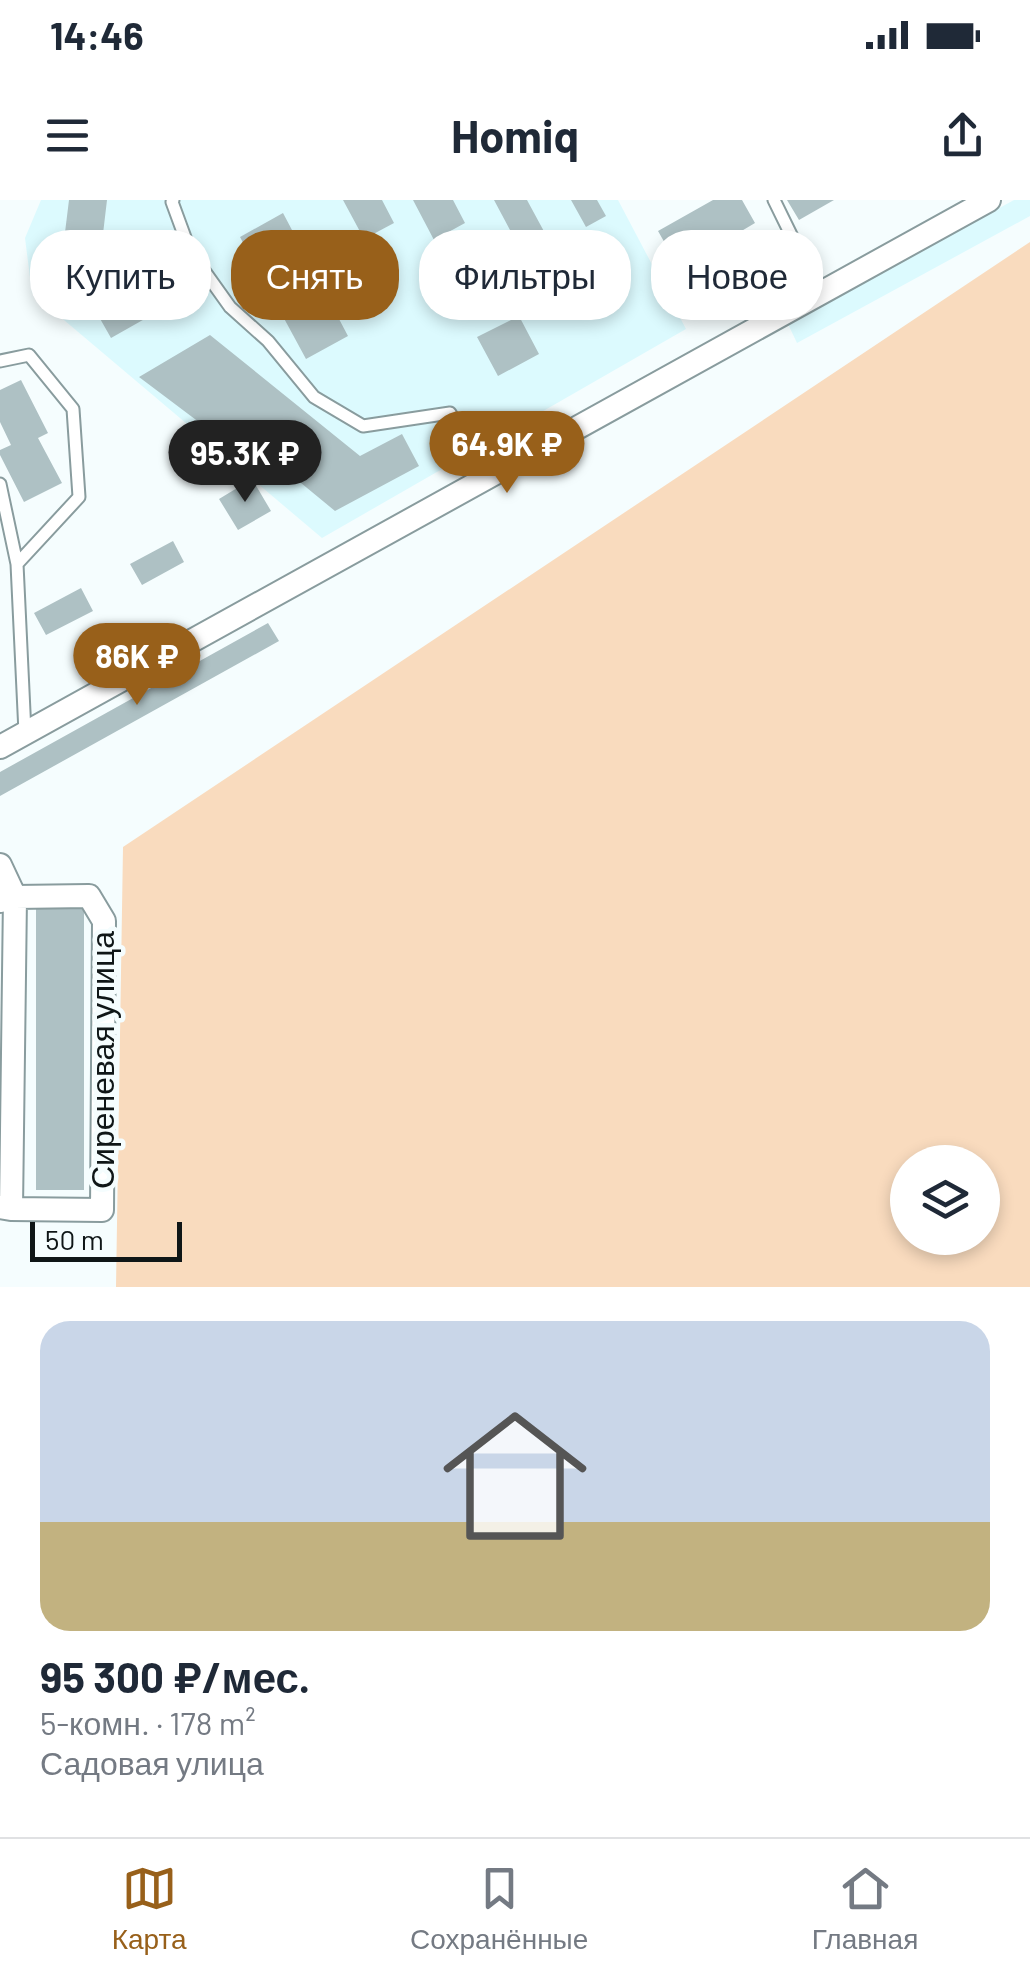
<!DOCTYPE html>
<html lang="ru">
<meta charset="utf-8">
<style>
:root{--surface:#fff;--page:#f6f6f7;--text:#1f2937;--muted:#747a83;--line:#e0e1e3;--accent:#98601a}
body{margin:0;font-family:Barlow,sans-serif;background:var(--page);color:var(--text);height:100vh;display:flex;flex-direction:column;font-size:38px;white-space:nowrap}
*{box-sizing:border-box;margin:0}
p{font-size:32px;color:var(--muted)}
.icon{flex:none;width:55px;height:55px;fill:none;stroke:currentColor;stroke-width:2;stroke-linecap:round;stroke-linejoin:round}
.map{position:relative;height:1087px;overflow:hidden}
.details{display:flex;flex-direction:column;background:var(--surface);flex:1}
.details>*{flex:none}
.hud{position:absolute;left:30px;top:30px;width:970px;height:90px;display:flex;gap:20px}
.controls{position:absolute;left:890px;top:945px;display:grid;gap:20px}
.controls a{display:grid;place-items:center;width:110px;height:110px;border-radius:50%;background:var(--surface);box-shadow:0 5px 15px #0003;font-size:50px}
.scale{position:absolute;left:30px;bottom:25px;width:152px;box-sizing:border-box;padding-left:10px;border:5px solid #0f1617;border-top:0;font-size:28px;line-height:35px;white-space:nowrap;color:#0f1617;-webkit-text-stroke:8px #f5fdfe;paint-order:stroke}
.price{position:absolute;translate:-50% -85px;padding:0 22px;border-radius:35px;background:var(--accent);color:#fff;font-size:32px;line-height:65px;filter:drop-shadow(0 2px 5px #0008)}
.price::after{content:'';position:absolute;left:50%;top:60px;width:30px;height:22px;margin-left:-15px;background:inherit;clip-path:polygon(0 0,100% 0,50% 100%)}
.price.selected{background:#222;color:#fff}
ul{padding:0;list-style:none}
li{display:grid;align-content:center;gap:20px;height:530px;padding:0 40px}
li+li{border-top:2px solid var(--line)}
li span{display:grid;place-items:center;height:310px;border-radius:30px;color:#555}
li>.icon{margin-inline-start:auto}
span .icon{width:180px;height:180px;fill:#fffc;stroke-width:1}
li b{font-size:42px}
.tag{padding:0 35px;border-radius:40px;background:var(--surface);box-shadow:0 5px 15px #0003;font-size:35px;line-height:90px}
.tag.selected{background:var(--accent);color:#fff}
.status{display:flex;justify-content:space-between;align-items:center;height:70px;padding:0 50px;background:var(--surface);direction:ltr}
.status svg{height:28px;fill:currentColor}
header{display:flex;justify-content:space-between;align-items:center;height:130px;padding:0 40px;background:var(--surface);font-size:45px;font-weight:700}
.tab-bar{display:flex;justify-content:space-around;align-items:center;height:140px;border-top:2px solid var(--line);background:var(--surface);font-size:28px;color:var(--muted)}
.tab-bar a{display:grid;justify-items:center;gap:5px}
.tab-bar .selected{color:var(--accent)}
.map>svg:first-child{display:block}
.built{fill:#dcfafe}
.green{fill:#f9dbbe;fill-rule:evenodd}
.building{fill:#aec1c4}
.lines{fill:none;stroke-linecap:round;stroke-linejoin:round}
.service-casing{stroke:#899c9e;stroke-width:15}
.minor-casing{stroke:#899c9e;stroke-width:26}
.service{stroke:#fff;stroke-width:11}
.minor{stroke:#fff;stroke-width:22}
.labels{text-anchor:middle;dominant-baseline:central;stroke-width:9;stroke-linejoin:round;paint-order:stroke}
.street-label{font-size:32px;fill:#0f1617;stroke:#f5fdfe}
</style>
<div class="status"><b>14:46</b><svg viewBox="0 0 49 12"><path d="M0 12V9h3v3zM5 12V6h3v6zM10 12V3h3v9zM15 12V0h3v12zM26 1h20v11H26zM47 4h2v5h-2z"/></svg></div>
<header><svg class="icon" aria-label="menu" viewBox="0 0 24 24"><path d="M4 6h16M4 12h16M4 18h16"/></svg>Homiq<svg class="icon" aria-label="share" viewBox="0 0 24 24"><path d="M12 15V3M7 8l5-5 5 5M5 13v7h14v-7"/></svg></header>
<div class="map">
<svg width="1030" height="1087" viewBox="0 0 1030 1087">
<rect width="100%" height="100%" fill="#f5fdfe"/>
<path class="built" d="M41,0H618L686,129L322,338L32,93L25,38Z
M1014,0H1030V16L797,143L788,124Z"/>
<path class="green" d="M1030,42V1087H116L123,647ZM908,962H982V1038H908Z"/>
<path class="building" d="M69,0H107L96,93L58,89Z
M343,0H382L394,23L364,39Z
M413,0H453L465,23L434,40Z
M494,0H527L553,48L527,62Z
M571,0H597L606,16L586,27Z
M713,0H742L755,23L679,68L658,31Z
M787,0H834L799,20Z
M283,13L348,136L306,159L240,37Z
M165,57L187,95L111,138L90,101Z
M519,116L539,154L498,176L477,137Z
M210,135L360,256L402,234L419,266L335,311L250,241L240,253L139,177Z
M21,180L48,233L38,238L62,283L24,302L0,255V250L11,245L0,222V190Z
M252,279L271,311L238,330L219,299Z
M173,341L184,362L142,385L130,364Z
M81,388L93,411L46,435L34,413Z
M268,423L279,441L0,596V572Z
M36,708H84V990H36Z"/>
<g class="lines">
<defs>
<path id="service" d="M173,0L172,2L190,51L230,107L268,141L314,197L363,226L450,213L487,278
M774,0L820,94
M0,161L29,155L73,209L79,297L17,364
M0,284L17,364L25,533"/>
<path id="minor" d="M0,547L989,0
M0,665L15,697L11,1009
M0,701L15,697L89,696L104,721L102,1010L11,1009L0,1007"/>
</defs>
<use href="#service" class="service-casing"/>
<use href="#minor" class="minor-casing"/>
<use href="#service" class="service"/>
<use href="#minor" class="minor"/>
</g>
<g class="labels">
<g class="street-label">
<text transform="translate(101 860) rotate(-90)">Сиреневая улица</text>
</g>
</g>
</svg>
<div class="controls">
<a><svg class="icon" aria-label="layers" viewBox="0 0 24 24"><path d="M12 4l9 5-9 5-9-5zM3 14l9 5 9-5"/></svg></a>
</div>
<div class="scale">50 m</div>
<b class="price" style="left:507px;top:296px">64.9K ₽</b>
<b class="price selected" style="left:245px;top:305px">95.3K ₽</b>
<b class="price" style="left:137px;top:508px">86K ₽</b>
<div class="hud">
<a class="tag">Купить</a>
<a class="tag selected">Снять</a>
<a class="tag">Фильтры</a>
<a class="tag">Новое</a>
</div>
</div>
<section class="details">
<ul>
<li><span style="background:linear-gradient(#c9d6e8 65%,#c2b280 0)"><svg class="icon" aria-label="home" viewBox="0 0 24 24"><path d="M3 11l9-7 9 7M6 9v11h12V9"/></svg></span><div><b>95 300 ₽/мес.</b><p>5-комн. · 178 m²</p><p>Садовая улица</p></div></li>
</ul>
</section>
<nav class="tab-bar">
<a class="selected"><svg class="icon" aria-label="map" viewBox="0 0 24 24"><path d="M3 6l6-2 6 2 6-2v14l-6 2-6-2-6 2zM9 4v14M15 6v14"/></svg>Карта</a>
<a><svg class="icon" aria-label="saved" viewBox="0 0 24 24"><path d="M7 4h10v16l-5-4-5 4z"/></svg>Сохранённые</a>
<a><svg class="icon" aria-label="home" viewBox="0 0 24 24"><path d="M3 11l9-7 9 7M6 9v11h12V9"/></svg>Главная</a>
</nav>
